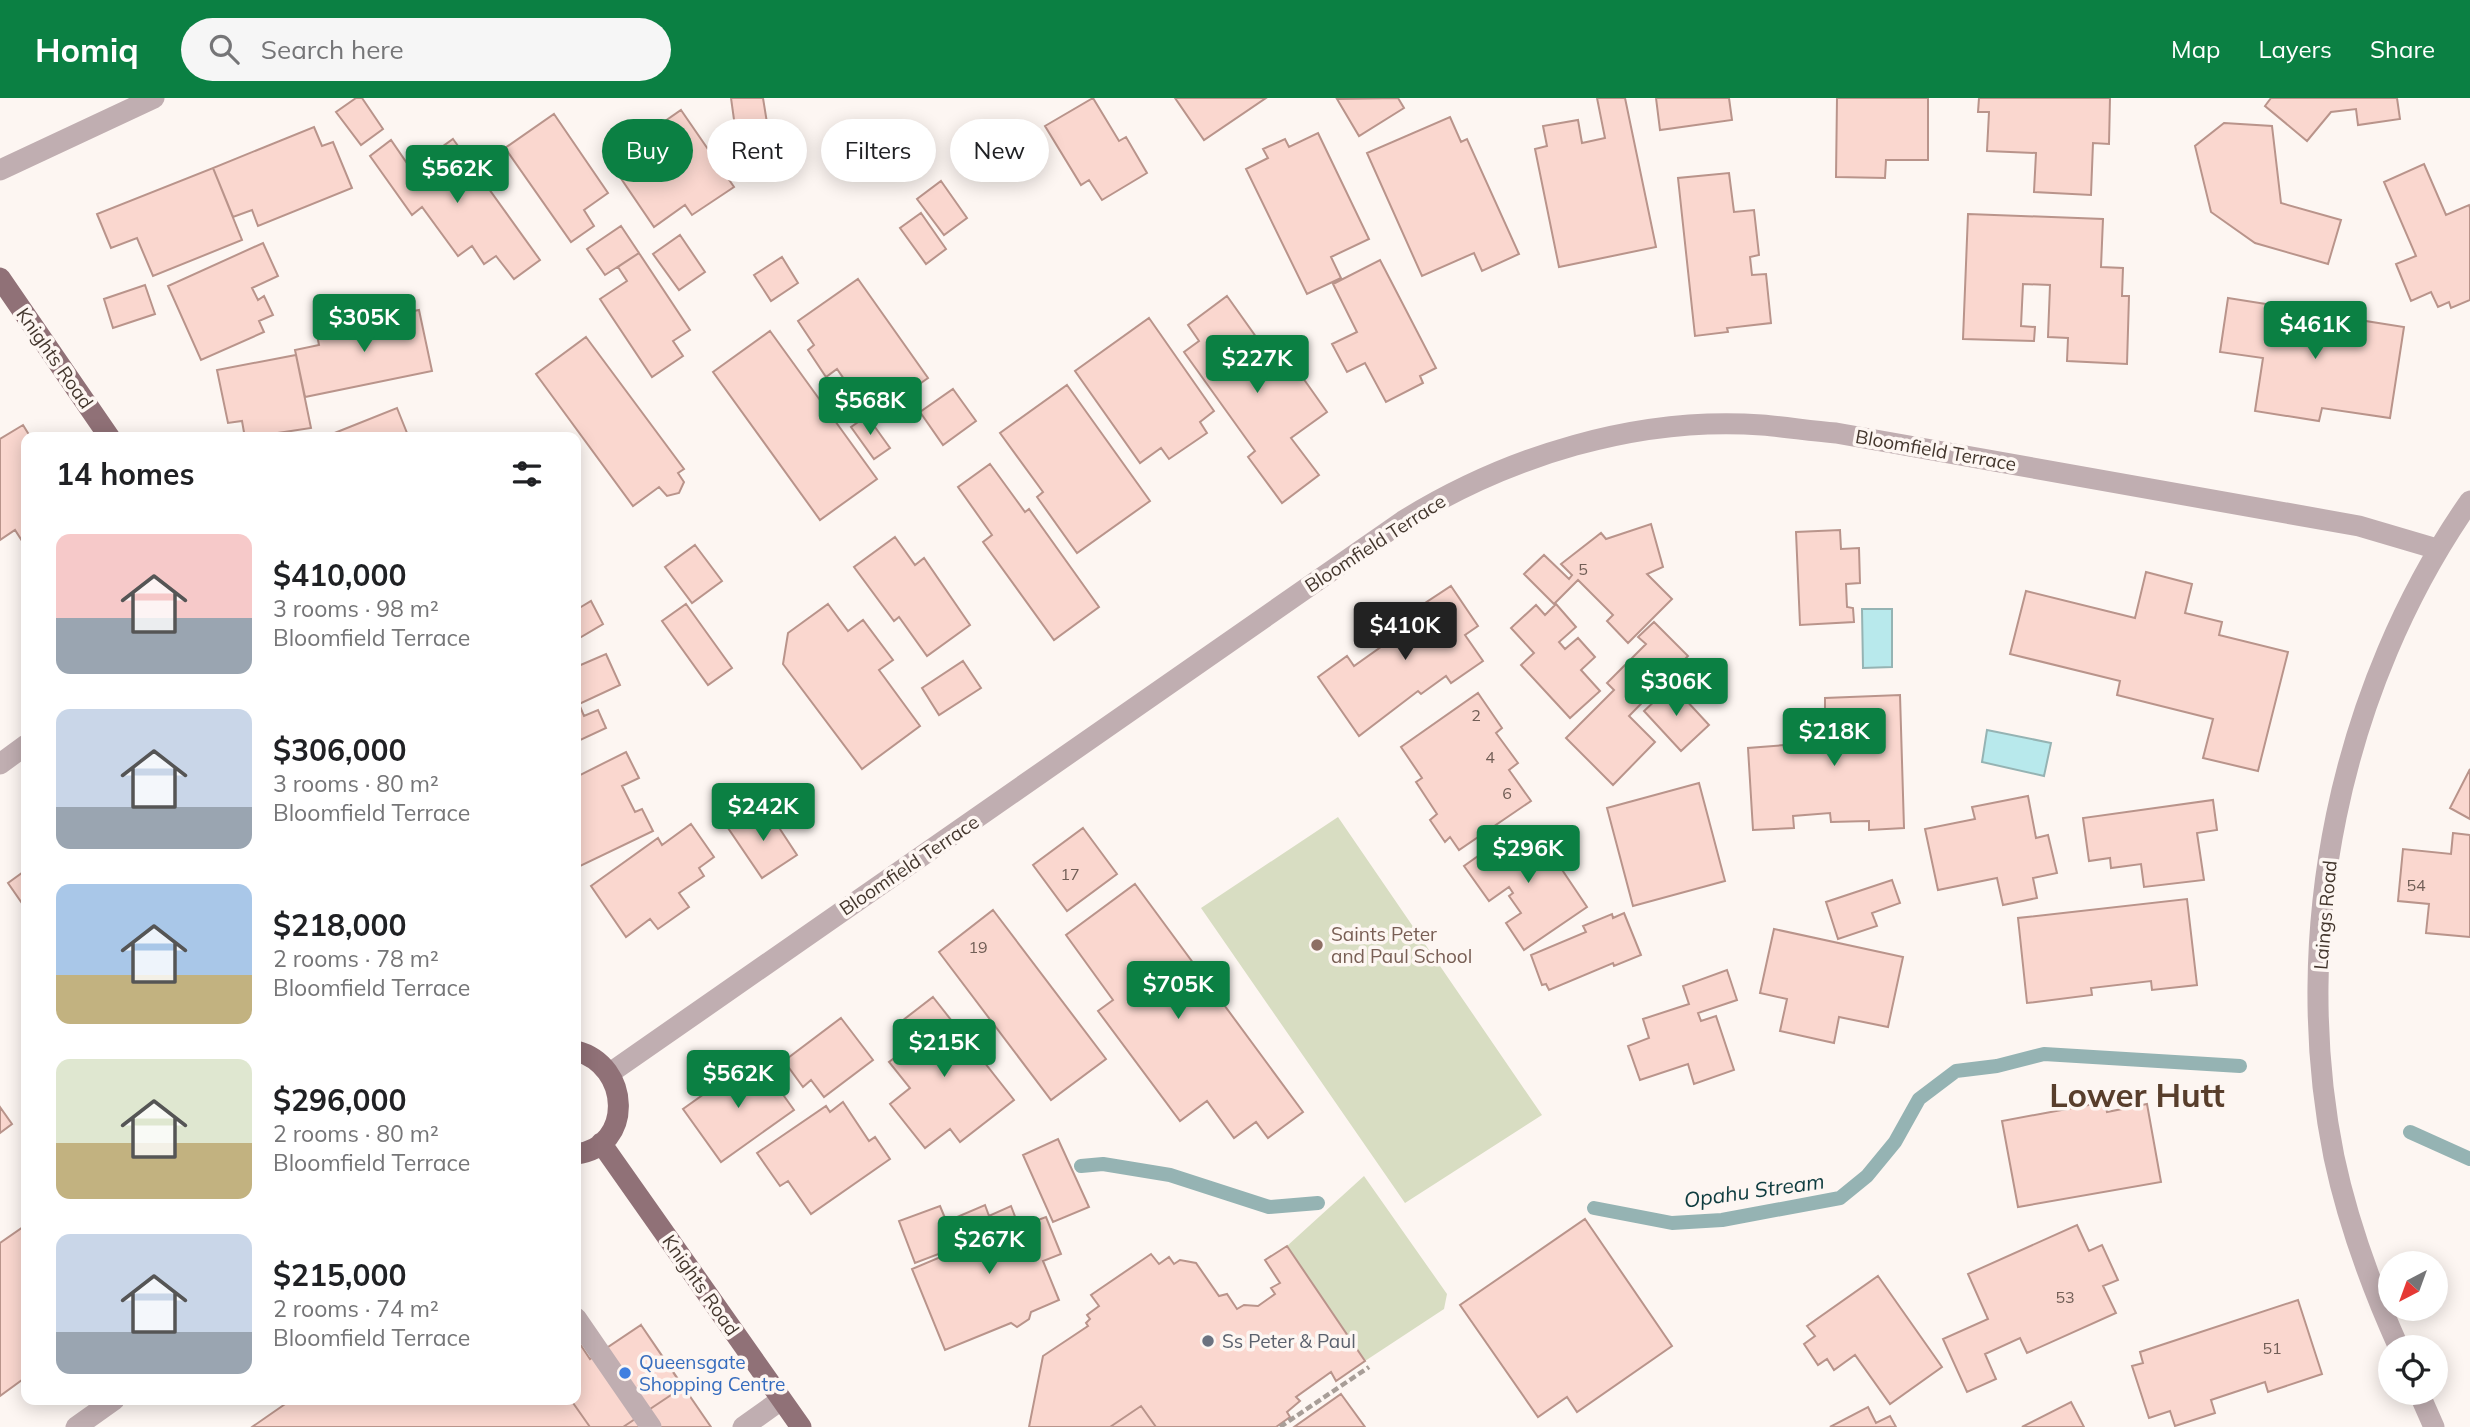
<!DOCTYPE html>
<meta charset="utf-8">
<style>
:root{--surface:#fff;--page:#f6f6f6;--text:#202124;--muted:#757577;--accent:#0b8043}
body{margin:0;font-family:Mulish,sans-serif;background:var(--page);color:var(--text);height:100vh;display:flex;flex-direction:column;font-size:26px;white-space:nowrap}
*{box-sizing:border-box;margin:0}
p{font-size:23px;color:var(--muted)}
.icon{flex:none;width:38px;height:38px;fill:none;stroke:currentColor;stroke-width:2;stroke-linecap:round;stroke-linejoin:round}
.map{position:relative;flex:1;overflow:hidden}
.details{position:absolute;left:21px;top:334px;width:560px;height:973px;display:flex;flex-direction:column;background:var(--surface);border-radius:14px;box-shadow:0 4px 18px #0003}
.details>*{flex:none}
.hud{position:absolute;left:602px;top:21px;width:665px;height:63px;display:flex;gap:14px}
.needle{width:46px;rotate:221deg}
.controls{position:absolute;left:2378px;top:1153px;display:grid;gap:14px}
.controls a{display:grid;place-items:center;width:70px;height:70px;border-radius:50%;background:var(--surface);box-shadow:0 4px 18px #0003;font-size:35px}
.price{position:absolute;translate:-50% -60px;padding:0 16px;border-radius:7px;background:var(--accent);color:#fff;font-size:23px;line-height:46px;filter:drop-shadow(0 2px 4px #0008)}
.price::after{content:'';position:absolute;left:50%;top:42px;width:21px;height:16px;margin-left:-10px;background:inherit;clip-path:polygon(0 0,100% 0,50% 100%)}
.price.selected{background:#222;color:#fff}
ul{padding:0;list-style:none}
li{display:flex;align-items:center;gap:21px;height:175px;padding:0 35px}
li span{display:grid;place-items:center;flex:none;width:196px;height:140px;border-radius:14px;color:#555}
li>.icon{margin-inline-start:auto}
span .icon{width:84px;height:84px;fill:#fffc;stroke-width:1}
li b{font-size:30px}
h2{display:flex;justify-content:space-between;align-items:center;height:84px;padding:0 35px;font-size:30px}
.chip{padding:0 24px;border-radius:32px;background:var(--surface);box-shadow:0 4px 18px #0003;font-size:24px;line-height:63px}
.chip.selected{background:var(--accent);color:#fff}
header{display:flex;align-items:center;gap:42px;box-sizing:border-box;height:98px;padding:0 35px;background:var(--accent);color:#fff}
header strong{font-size:33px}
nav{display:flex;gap:38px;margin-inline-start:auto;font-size:24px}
.search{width:490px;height:63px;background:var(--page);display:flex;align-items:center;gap:18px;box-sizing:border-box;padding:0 24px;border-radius:38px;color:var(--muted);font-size:26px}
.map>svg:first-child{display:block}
.green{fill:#d8ddc2}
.water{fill:#b8e9ec;stroke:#95b3b3;stroke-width:2}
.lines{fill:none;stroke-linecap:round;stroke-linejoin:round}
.stream{stroke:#95b3b3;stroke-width:14}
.building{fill:#fad7cf;stroke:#b9948b;stroke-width:2}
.path{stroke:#a89e98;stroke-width:4.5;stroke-dasharray:7 3.5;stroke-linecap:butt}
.minor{stroke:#c0aeb1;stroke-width:21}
.major{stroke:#907177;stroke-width:21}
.education-dot{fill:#8d6e63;stroke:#fdf6f2;stroke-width:2.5}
.worship-dot{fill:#6b7280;stroke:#fdf6f2;stroke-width:2.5}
.shop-dot{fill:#3f7fe0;stroke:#fdf6f2;stroke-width:2.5}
.labels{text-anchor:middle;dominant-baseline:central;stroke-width:7;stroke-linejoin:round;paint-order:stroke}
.number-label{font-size:16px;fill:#715e56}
.street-label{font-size:19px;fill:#43362d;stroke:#fdf6f2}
.education-label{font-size:19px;fill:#785e54;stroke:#fdf6f2;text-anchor:start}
.worship-label{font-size:19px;fill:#5b616d;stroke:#fdf6f2;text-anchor:start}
.shop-label{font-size:19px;fill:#366cbe;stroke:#fdf6f2;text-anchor:start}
.water-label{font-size:21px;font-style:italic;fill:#0e3c3f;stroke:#fdf6f2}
.town-label{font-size:33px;font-weight:bold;fill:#583e2c;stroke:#fdf6f2}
</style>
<header>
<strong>Homiq</strong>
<div class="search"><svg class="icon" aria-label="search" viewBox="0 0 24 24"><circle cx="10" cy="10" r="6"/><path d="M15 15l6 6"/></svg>Search here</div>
<nav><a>Map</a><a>Layers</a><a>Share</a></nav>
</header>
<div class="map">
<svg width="2470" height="1329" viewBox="0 0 2470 1329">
<rect width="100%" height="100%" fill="#fdf6f2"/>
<path class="green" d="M1338,719L1542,1017L1405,1105L1201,810Z
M1364,1078L1447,1196L1444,1211L1365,1263L1287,1148Z"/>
<path class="water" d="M1862,511H1892V569L1863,570Z
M1987,632L2051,645L2044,678L1982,664Z"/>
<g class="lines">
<path class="stream" d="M2410,1034L2470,1061
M1081,1068L1103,1066L1170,1077L1269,1109L1318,1105
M1594,1110L1672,1125L1722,1122L1840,1100L1867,1078L1895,1044L1919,1001L1956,973L1997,968L2044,956L2240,968"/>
</g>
<path class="building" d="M356,0H362L383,31L361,47L336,14Z
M731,0H763L768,31L736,36Z
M1093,0L1119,43L1126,39L1147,75L1102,102L1089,82L1081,87L1045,28Z
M1175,0H1266L1204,42Z
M1398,0L1404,10L1359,38L1337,1Z
M1597,0H1625L1656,149L1559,169L1535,51L1547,48L1543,28L1578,22L1582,45L1605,40Z
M1656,0H1729L1732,22L1660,32Z
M1837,0H1928V62H1886L1885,80L1836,79Z
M1979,0H2110L2109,46L2093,45L2091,97L2034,94L2036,55L1987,53L1989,14H1978Z
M2271,0H2397L2400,21L2358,27L2356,11L2331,14L2307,43L2265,8Z
M681,12L734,89L692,117L685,107L654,129L603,54L639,30L645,37Z
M554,16L608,95L584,112L594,128L571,144L505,50Z
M1450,19L1461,44L1467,41L1519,156L1482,173L1474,155L1422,178L1367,55Z
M2224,25L2272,28L2281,105L2341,122L2328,166L2255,145L2211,114L2195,48Z
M314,29L322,48L333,44L352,90L258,128L252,112L233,119L213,70Z
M1318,35L1369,141L1331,159L1341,180L1307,196L1246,71L1268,60L1263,51L1285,41L1289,49Z
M453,41L540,162L514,181L496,158L484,166L472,148L458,158L422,109L412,117L370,58L391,42L411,71Z
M2424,66L2446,117L2469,107L2470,110V202L2451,210L2449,204L2438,209L2431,194L2411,203L2396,166L2416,158L2384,84Z
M213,70L242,142L153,178L137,140L111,150L97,116Z
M1729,75L1734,114L1754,112L1759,157L1750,159L1752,177L1766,176L1771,225L1727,230L1728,234L1695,238L1678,80Z
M941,83L967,120L944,137L917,101Z
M921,115L946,151L926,166L900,130Z
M1968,116L2103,121L2101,169L2123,170L2122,198H2129L2127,266L2067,263L2068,240L2048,239L2050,187L2023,186L2021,228L2035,229L2034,243L1963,241Z
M621,128L639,155L605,177L587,151Z
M680,137L705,174L679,192L653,156Z
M263,145L278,178L252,190L258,202L264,198L273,217L259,223L264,234L201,262L168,188Z
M639,155L690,232L673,243L683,258L652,279L600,201L627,183L618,169Z
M782,159L798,185L771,203L754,177Z
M1380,162L1436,270L1420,278L1423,285L1386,304L1365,265L1347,274L1332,246L1357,234L1333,186Z
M858,181L928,280L871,320L837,271L826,279L808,252L814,247L798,223Z
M145,187L155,216L113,230L104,201Z
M1227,198L1274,264L1286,256L1327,314L1291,340L1319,377L1282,405L1248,359L1255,353L1184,254L1199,243L1188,227Z
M2228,200L2298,211L2296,221L2357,230L2359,222L2404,229L2390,320L2322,310L2319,323L2255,313L2263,260L2220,254Z
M419,212L432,273L305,299L295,252L319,247L316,232Z
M1149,220L1214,313L1200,324L1207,335L1169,361L1161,350L1140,365L1075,273Z
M770,233L877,381L820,422L713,274Z
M586,239L684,371L678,375L684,384L679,395L667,398L659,389L633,408L536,276Z
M296,257L311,330L245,340L242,323L228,325L217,272Z
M1067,287L1150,403L1077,455L1037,399L1043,394L1000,335Z
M953,291L976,323L943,347L920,314Z
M397,310L409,340H322Z
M867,318L890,350L874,361L851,329Z
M23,327L31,340H26V449L15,432L0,442V341Z
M990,366L1025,414L1029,411L1099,509L1054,542L983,444L992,437L958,389Z
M1651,426L1663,469L1647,476L1672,501L1628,545L1607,523L1613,517L1578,482L1554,506L1524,476L1544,457L1569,481L1572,477L1561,466L1601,435L1606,441Z
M1840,432L1841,451L1859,450L1860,485L1846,486L1847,509L1853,510L1854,524L1800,527L1796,434Z
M895,439L915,467L924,460L970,527L927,558L899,519L894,523L854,469Z
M695,447L722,483L692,505L665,469Z
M2146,474L2192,486L2185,515L2222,524L2219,537L2288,554L2258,673L2203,660L2213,621L2117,597L2120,583L2010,556L2026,493L2135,520Z
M1451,488L1478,528L1465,537L1483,563L1451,585L1446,578L1421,596L1418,593L1359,638L1318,579L1347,558L1354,568L1385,546L1378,536Z
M591,503L603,526L576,542V512Z
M686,506L732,570L708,587L662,523Z
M828,506L848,533L863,522L893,562L879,572L920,628L862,671L783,566L788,535Z
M1556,506L1576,529L1559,544L1565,551L1578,540L1595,559L1581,572L1600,593L1570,620L1521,567L1534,555L1511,530L1536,507L1545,517Z
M1654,524L1688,558L1629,618L1655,644L1613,687L1566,640L1614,592L1607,585L1646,546L1638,539Z
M606,556L620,587L579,606L584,618L598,612L606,630L576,644V569Z
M963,563L981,590L939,617L922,590Z
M1672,587L1709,627L1681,653L1644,613Z
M1478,595L1502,630L1496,635L1518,665L1509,672L1531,703L1459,752L1450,739L1445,744L1430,722L1437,716L1416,684L1422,680L1401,649Z
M1900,597L1904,730L1869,732V723L1831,724L1830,715L1793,718L1794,730L1753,732L1748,650L1798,646L1797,624L1825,623V600Z
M626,654L639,680L622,688L635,714L642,711L653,733L576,770V679Z
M2470,671V721L2450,710Z
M1699,685L1725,783L1633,808L1607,710Z
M2028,698L2036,740L2048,737L2057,775L2033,780L2037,800L2003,807L1997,780L1938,792L1925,731L1975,721L1972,709Z
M2213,702L2217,732L2197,735L2204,782L2144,789L2141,766L2111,770L2110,760L2089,763L2083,720Z
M750,715L774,722L797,757L762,780L728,730Z
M691,726L714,759L699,770L704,778L679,795L689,809L658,831L650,821L626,839L591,788L658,740L662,747Z
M1083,730L1117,776L1067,813L1033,767Z
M1534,730L1587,809L1524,852L1506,825L1521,815L1509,798L1513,795L1509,789L1489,803L1464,768L1512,734L1517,742Z
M2453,735L2470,737V839L2426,835L2429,806L2398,803L2403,751L2451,756Z
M26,772V811L8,785Z
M1892,782L1900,805L1872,815L1877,828L1838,841L1826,804Z
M1135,786L1303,1014L1268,1040L1256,1024L1234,1040L1207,1003L1180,1023L1098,913L1113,902L1066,837Z
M2187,801L2197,887L2152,892L2151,883L2091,890L2092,897L2027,905L2018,820Z
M993,812L1106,961L1051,1002L939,854Z
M1624,815L1641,857L1614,868L1613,865L1549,892L1546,886L1542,887L1531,857L1586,834L1583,828L1612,816L1613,820Z
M1774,831L1903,859L1888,929L1839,919L1834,945L1780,933L1787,901L1760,895Z
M1727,872L1737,902L1698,915L1701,923L1716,918L1734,972L1694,986L1688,966L1640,982L1628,948L1649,940L1643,921L1689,906L1683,888Z
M933,899L1014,1002L960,1044L950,1031L925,1050L890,1006L910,990L889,964L913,946L898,926Z
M841,920L873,962L824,999L811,982L803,989L784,963Z
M756,959L794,1012L721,1064L683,1011Z
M843,1004L869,1043L875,1039L890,1061L811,1116L788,1083L780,1088L757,1055L826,1008L830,1014Z
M2105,1004L2107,1014L2147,1006L2161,1084L2018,1109L2002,1023Z
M0,1009L12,1026L0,1035Z
M1058,1041L1089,1109L1053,1124L1023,1057Z
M985,1107L989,1118L1011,1108L1019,1129L1046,1119L1061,1156L1043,1163L1059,1202L1031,1214L1029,1221L1017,1229L1011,1225L945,1252L912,1171L962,1150L950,1122Z
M940,1108L957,1149L915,1165L899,1123Z
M1585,1121L1672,1248L1577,1314L1567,1299L1538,1319L1460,1207Z
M26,1127V1279L0,1298V1145Z
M2077,1127L2089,1153L2102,1147L2118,1182L2103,1188L2116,1215L2027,1255L2020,1240L1985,1256L1996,1281L1967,1294L1943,1241L1988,1221L1968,1176Z
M1287,1148L1365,1263L1336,1283L1331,1274L1296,1299L1300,1303L1287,1314L1290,1319L1276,1329H1156L1141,1308L1110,1329H1029L1043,1258L1088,1228L1086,1225L1090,1221L1087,1217L1099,1208L1091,1197L1151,1156L1159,1166L1169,1159L1174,1166L1180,1162L1196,1165L1219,1198L1227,1196L1237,1211L1244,1207L1258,1208L1275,1196L1271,1190L1280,1185L1265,1162Z
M1878,1178L1942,1269L1890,1306L1855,1257L1834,1272L1827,1261L1818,1267L1804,1246L1815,1238L1807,1228Z
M2298,1202L2322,1276L2268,1294L2265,1284L2211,1302L2215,1315L2175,1328L2170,1313L2149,1320L2132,1268L2143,1265L2140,1254Z
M641,1227L683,1289L623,1329H590L571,1302H576V1240L590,1261Z
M641,1227L711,1329H252L291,1302H576V1240L590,1261Z
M1341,1296L1365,1329H1294Z
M2071,1304L2084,1329H2022Z
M1141,1308L1156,1329H1110Z
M1868,1309L1876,1325L1890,1318L1896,1329H1830Z"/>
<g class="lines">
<path class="path" d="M1280,1329L1369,1269"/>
<path class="minor" d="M0,72L154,0
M0,666L26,647
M610,975L1403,423C1508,358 1637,318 1762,327C1786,329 1811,333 1836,335L2359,428L2437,451
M576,1220L651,1329
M2399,1250C2371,1188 2348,1125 2334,1059C2289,837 2340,589 2470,403
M2419,1295L2434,1329
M76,1329L114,1302
M743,1329L781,1302"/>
<path class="major" d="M0,180L110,340
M576,953C631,967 634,1049 576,1056
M601,1045L801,1329"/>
</g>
<circle class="education-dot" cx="1317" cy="847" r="7"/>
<circle class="worship-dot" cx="1208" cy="1243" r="7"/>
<circle class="shop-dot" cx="625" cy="1275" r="7"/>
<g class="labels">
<g class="number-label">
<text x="1583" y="471">5</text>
<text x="1476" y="617">2</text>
<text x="1490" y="659">4</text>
<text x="1507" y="695">6</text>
<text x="1070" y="776">17</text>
<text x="2416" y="787">54</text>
<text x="978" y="849">19</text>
<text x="2065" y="1199">53</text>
<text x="2272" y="1250">51</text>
</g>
<g class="street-label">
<text transform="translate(55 260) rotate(55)">Knights Road</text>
<text transform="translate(1936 352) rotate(10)">Bloomfield Terrace</text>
<text transform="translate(1375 445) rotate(-33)">Bloomfield Terrace</text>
<text transform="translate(909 767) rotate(-34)">Bloomfield Terrace</text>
<text transform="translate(2325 817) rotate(-85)">Laings Road</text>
<text transform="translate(701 1187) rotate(55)">Knights Road</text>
</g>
<g class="education-label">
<text x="1331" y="836">Saints Peter<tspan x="1331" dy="22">and Paul School</tspan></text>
</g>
<g class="worship-label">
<text x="1222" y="1243">Ss Peter &amp; Paul</text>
</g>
<g class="shop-label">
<text x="639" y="1264">Queensgate<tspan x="639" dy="22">Shopping Centre</tspan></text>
</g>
<g class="water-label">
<text transform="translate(1754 1092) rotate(-8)">Opahu Stream</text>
</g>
<g class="town-label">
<text x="2137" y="996">Lower Hutt</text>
</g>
</g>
</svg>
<div class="controls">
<a><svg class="needle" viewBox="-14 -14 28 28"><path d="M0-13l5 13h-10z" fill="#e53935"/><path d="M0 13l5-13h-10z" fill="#757577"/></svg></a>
<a><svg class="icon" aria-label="locate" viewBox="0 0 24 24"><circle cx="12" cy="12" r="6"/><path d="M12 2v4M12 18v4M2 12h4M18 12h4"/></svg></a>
</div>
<b class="price" style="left:457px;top:107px">$562K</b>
<b class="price" style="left:364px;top:256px">$305K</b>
<b class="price" style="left:2315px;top:263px">$461K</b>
<b class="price" style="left:1257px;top:297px">$227K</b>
<b class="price" style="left:870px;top:339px">$568K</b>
<b class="price selected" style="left:1405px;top:564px">$410K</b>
<b class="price" style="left:1676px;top:620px">$306K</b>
<b class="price" style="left:1834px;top:670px">$218K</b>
<b class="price" style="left:763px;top:745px">$242K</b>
<b class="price" style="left:1528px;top:787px">$296K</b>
<b class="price" style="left:1178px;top:923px">$705K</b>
<b class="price" style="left:944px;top:981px">$215K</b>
<b class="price" style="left:738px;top:1012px">$562K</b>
<b class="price" style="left:989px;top:1178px">$267K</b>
<div class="hud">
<a class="chip selected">Buy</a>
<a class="chip">Rent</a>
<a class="chip">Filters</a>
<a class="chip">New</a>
</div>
<section class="details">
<h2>14 homes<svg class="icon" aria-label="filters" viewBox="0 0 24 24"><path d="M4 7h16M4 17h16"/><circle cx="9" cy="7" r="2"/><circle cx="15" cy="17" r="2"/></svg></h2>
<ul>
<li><span style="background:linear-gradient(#f6c9c9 60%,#9aa5b1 0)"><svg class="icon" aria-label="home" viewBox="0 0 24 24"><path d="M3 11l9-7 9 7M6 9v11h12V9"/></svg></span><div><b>$410,000</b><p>3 rooms · 98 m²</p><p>Bloomfield Terrace</p></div></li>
<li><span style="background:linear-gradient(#c9d6e8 70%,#9aa5b1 0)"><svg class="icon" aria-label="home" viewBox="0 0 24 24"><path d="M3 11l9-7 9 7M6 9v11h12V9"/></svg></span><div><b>$306,000</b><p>3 rooms · 80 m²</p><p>Bloomfield Terrace</p></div></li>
<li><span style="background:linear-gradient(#a9c7e8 65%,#c2b280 0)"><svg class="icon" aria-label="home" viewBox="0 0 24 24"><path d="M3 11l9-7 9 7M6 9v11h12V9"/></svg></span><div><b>$218,000</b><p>2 rooms · 78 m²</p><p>Bloomfield Terrace</p></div></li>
<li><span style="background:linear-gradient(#dfe7d0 60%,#c2b280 0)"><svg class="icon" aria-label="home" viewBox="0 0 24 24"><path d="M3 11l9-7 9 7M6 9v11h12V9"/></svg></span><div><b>$296,000</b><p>2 rooms · 80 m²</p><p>Bloomfield Terrace</p></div></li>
<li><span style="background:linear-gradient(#c9d6e8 70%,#9aa5b1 0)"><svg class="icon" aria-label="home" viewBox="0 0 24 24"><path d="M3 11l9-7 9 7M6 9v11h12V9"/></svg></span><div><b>$215,000</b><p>2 rooms · 74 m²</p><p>Bloomfield Terrace</p></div></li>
</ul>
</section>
</div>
